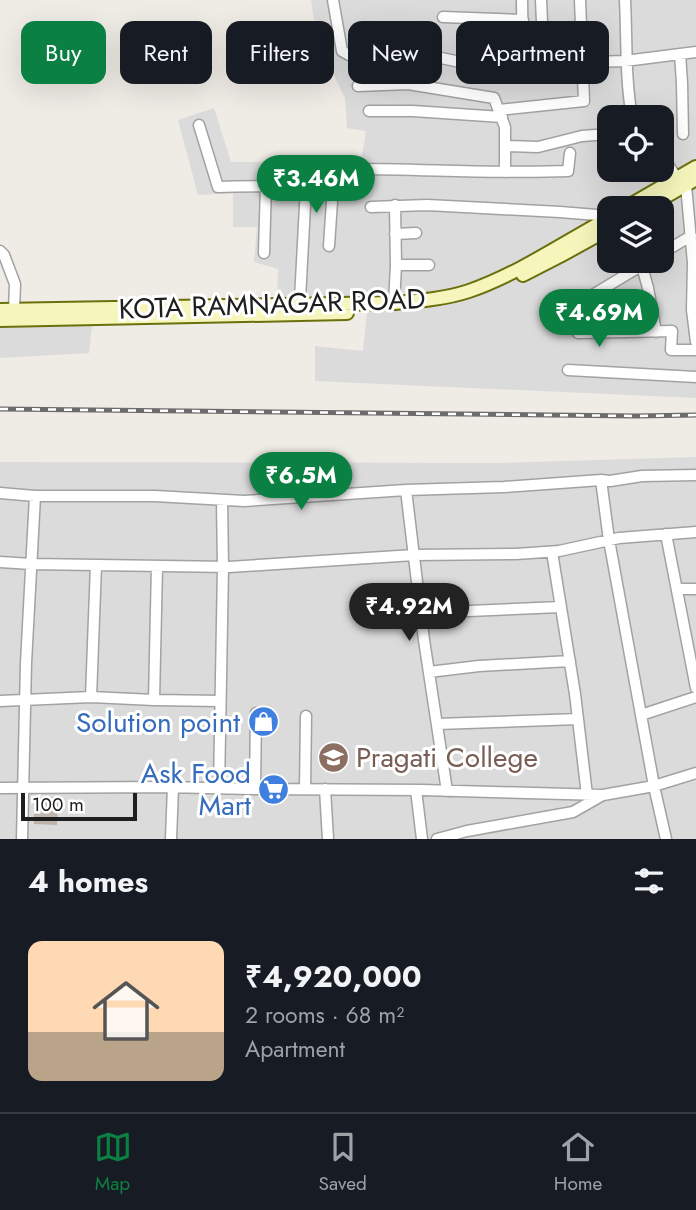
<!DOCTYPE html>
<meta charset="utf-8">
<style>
:root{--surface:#171b24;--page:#242831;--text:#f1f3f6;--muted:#9ea1a6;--line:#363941;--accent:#0b8043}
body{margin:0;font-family:Jost,sans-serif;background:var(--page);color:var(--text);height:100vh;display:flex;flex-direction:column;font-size:26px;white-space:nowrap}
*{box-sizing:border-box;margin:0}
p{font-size:23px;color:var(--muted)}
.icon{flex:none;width:38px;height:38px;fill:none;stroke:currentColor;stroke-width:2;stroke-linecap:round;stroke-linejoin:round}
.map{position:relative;height:839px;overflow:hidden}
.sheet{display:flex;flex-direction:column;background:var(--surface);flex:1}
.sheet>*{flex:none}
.top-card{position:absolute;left:21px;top:21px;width:654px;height:63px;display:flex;gap:14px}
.tools{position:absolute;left:597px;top:105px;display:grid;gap:14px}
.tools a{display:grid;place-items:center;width:77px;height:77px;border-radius:14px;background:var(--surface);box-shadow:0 7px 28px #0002;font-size:35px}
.scale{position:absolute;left:21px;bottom:18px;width:116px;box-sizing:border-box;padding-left:7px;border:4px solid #1e1e1e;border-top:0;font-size:19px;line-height:24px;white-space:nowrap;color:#1e1e1e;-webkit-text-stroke:5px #fff;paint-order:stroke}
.price{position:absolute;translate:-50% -60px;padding:0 16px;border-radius:24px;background:var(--accent);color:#fff;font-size:23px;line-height:46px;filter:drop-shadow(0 2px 4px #0008)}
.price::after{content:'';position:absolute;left:50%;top:42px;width:21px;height:16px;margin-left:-10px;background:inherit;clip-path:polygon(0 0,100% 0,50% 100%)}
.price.selected{background:#222;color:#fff}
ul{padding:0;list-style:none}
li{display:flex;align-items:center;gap:21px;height:175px;padding:0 28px}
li+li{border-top:2px solid var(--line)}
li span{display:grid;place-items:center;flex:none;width:196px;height:140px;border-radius:14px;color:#555}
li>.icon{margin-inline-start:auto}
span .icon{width:84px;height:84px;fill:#fffc;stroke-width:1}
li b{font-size:30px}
h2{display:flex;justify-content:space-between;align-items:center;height:84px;padding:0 28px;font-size:30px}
.chip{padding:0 24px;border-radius:14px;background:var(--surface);box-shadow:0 7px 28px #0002;font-size:24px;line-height:63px}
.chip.selected{background:var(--accent);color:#fff}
.tabs{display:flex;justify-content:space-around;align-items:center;height:98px;border-top:2px solid var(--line);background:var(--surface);font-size:19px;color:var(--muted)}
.tabs a{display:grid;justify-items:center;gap:4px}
.tabs .selected{color:var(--accent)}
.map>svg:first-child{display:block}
.residential{fill:#dcdbdc;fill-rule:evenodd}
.building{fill:#bfb7b2;stroke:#c0b1a8;stroke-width:2}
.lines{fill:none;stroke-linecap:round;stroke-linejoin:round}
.street-casing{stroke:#a2a2a2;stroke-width:13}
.secondary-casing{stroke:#6a700b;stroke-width:16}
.street{stroke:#fff;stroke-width:10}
.secondary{stroke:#f6f6bc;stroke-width:12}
.rail-casing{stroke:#6c6c6c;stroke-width:5}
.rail{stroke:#fff;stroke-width:2.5;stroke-dasharray:8;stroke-linecap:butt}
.labels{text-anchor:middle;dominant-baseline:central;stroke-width:6;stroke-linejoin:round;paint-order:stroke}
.street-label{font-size:28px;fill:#1e1e1e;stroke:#fff}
.shop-label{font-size:28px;fill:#366cbe;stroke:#fff;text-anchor:end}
.education-label{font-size:28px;fill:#785e54;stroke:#fff;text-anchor:start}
</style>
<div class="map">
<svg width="696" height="839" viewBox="0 0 696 839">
<rect width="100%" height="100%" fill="#efebe5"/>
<path class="residential" d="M311,0H696V398L315,381V346L363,351L368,303H277L278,269L254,262L257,227H233V193L198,195L178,120L214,108L231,162H361L366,131L347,128L345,98L317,40ZM609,117H662V170H609ZM609,208H662V261H609Z
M92,326L89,353L0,358V327Z
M696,457V839H0V462L503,463Z"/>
<path class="building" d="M35,798H57L56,824L35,823Z"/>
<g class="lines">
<defs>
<path id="street" d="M333,0L342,51L349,55L441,58L470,64L508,68L560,63L625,61L696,52
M522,0L523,67
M541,0L542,22
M625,0C627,39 625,78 632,117
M443,17L523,20
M680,54L682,83L683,134
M358,86L408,84L494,98L505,127V172
M499,110L584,101L580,0
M369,111H413L502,117
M199,125L218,187C264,185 309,187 355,186L354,169C425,169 497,174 568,171L570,153
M506,146L538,147L582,136L609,134
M662,156L681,184
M686,185L693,263L692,310L696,342
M371,207L427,205L560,212L609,216
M395,234L416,233
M329,246L333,186
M0,251L4,255L15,284L14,310
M264,253L266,185
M662,253L691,236
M396,265H429
M642,266L648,288L656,332
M300,299L306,187
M394,303L396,265L395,205
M576,305L578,333L672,331L671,350H696
M547,319L576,305L649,261
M568,370L696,377
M406,490L424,640L447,791
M0,493L35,496H155L244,501L406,490L504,487L601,480
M666,534L696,688
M552,552L575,694L587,795
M0,562L31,564L229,567L414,555L516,554L559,551L619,538L696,532
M677,589H696
M421,613L560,607
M429,672L479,666L570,661
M91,697L96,565
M154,700L157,566
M0,701L91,697L154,700L220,701
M641,715L696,697
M437,724L578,719
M0,788L166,787L250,789L422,790L603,795L654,786L696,773
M219,788L223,567L222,500
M255,789L256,713
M305,789L306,716
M325,789L328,839
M416,790L422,839
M22,839L26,663L35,496
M171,839L173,787
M437,839L467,831L573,812L601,796
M666,839L654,786L609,540L601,480L610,481L642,476L696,475"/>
<path id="secondary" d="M625,208L696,167
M646,208L696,179
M523,275L560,256L609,229
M0,310L394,303C419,301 445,299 469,291C516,275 565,242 609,218
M0,320L347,313"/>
</defs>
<use href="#street" class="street-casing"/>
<use href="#secondary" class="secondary-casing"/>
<use href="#street" class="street"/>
<use href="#secondary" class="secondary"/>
<defs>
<path id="rail" d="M0,409L636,416L696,415"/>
</defs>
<use href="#rail" class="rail-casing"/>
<use href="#rail" class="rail"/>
</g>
<defs>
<symbol id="shop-disc" viewBox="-11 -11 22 22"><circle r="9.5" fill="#3f7fe0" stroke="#fff"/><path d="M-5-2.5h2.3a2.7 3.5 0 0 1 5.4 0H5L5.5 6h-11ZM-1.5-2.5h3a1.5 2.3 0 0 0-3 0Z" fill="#fff"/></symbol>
<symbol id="university-disc" viewBox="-11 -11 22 22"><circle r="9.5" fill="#8d6e63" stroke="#fff"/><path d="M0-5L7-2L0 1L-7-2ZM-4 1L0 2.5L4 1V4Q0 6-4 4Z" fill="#fff"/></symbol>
<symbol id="supermarket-disc" viewBox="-11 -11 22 22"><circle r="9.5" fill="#3f7fe0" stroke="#fff"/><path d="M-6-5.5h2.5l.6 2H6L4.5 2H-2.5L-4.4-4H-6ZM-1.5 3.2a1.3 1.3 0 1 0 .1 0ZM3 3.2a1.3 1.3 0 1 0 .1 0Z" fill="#fff"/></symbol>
</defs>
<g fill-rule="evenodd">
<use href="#shop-disc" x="246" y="704" width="35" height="35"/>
<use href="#university-disc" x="316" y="740" width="35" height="35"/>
<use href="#supermarket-disc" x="256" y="772" width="35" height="35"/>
</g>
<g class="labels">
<g class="street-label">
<text transform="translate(272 304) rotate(-2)">KOTA RAMNAGAR ROAD</text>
</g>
<g class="shop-label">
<text x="240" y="722">Solution point</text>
<text x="251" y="773">Ask Food<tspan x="251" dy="32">Mart</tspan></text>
</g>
<g class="education-label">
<text x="356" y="757">Pragati College</text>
</g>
</g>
</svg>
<div class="tools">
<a><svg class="icon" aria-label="locate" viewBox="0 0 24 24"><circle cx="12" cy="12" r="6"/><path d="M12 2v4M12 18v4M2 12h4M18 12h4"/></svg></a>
<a><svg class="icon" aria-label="layers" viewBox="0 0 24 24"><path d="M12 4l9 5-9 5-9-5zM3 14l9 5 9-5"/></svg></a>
</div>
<div class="scale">100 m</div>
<b class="price" style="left:316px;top:215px">₹3.46M</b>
<b class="price" style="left:599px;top:349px">₹4.69M</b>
<b class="price" style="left:301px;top:512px">₹6.5M</b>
<b class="price selected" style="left:409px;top:643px">₹4.92M</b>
<div class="top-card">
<a class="chip selected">Buy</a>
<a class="chip">Rent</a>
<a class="chip">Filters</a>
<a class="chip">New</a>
<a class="chip">Apartment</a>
</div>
</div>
<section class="sheet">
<h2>4 homes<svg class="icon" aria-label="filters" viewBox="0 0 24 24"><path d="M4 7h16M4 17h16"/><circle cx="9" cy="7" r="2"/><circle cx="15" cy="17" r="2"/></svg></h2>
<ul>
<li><span style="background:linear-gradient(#ffd9b3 65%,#b9a48a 0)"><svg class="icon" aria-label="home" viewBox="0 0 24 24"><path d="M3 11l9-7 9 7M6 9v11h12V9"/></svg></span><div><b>₹4,920,000</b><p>2 rooms · 68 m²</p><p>Apartment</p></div></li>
</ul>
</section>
<nav class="tabs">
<a class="selected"><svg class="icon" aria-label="map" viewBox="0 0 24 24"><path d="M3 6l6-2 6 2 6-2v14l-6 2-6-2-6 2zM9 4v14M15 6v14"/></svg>Map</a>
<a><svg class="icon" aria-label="saved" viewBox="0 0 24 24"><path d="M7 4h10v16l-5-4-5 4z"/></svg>Saved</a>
<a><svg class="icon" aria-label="home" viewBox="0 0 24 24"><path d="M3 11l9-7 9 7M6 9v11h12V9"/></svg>Home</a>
</nav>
